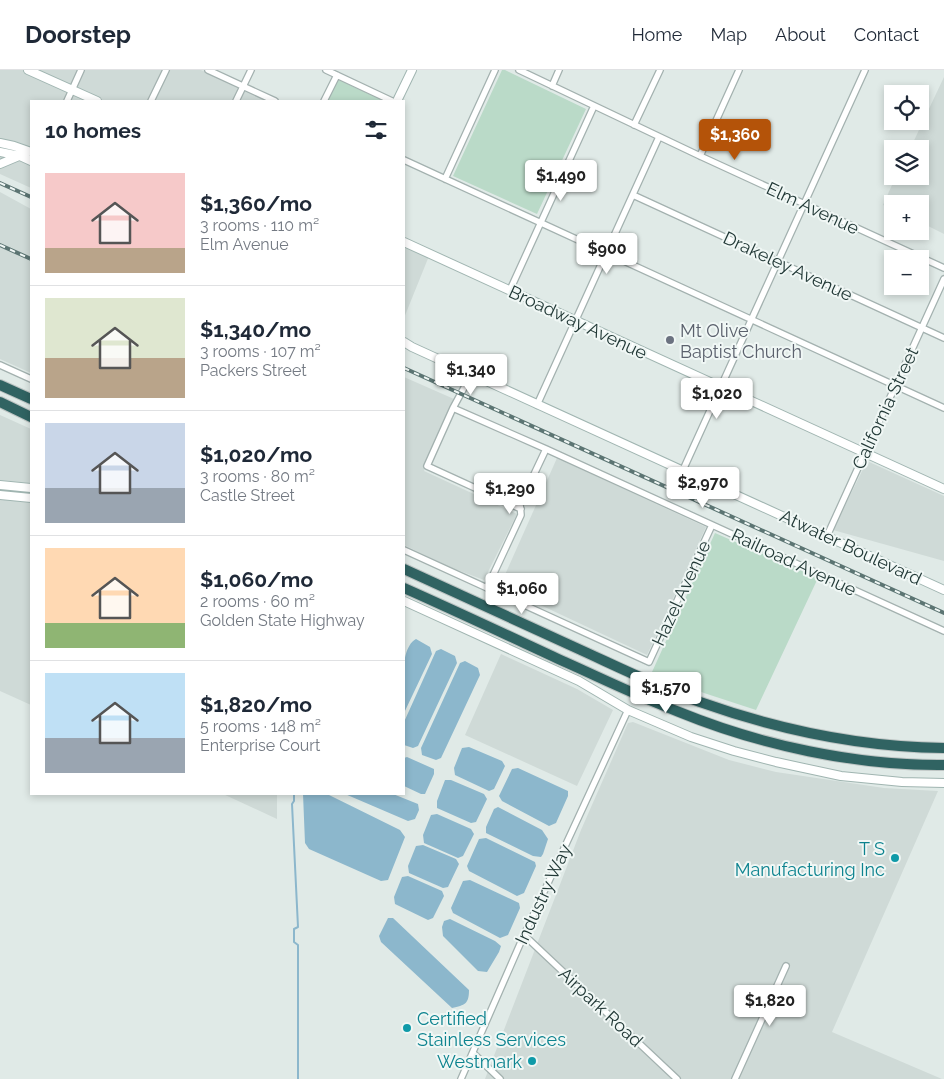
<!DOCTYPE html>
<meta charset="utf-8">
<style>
:root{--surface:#fff;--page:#f6f6f7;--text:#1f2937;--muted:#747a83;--line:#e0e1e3;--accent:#b45309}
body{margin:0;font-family:Raleway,sans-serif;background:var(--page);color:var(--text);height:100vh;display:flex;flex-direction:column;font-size:19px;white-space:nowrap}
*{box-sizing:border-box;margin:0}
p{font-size:16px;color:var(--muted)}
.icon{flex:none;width:28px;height:28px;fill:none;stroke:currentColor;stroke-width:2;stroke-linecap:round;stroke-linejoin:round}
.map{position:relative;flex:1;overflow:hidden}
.sheet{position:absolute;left:30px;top:30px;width:375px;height:695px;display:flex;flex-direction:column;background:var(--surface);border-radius:0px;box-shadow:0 2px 8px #0003}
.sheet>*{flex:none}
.controls{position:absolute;left:884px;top:15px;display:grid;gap:10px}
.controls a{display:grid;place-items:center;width:45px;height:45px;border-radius:0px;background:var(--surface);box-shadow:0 2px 8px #0003;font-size:25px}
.price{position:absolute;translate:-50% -42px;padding:0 11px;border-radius:5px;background:#fff;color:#222;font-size:16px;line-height:32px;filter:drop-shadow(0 1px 2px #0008)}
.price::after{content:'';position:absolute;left:50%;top:30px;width:15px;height:11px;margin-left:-8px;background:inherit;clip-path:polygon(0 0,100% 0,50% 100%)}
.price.active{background:var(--accent);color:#fff}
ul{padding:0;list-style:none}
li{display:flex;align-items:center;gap:15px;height:125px;padding:0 15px}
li+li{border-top:1px solid var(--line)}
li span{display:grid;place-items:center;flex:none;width:140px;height:100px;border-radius:0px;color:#555}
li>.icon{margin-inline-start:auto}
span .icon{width:60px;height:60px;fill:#fffc;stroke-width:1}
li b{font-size:21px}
h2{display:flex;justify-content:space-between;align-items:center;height:60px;padding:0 15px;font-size:21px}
header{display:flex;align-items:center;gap:30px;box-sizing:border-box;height:70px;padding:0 25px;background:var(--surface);border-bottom:1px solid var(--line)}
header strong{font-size:24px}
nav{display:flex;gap:28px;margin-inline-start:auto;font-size:18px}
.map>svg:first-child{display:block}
.built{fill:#cfdad7}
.green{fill:#badac8}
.water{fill:#8cb7cc}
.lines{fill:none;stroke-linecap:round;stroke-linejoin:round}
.stream{stroke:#8cb7cc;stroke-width:2}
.street-casing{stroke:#a3b1af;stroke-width:8}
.secondary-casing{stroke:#a0b5b1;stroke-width:10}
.highway-casing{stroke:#bdc4c3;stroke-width:12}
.street{stroke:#fff;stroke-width:5.5}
.secondary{stroke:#fff;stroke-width:8}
.highway{stroke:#306362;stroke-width:10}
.rail-casing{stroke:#5c7573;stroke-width:4}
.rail{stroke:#f0f7f5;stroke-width:2;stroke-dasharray:5.5;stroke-linecap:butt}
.worship-dot{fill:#6b7280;stroke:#f0f7f5;stroke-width:2}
.culture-dot{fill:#0f9aa8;stroke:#f0f7f5;stroke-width:2}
.labels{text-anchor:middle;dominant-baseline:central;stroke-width:4;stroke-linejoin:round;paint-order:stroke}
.street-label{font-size:18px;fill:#223937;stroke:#f0f7f5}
.worship-label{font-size:18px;fill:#5b616d;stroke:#f0f7f5;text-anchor:start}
.culture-label{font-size:18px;fill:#0d838f;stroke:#f0f7f5;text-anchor:end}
</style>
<header>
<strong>Doorstep</strong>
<nav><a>Home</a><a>Map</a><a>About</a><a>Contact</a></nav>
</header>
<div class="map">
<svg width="944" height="1009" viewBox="0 0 944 1009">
<rect width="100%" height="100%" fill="#e0eae7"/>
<path class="built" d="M0,0H201L269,31H31V118L0,104Z
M944,7V164L920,152V134H892V139L883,135L896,106H920V79H910Z
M0,122L31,139V303L0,289Z
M404,173L429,186L404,248Z
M404,307L454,329L424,401L517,444L484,510L452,498L404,475Z
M0,345L31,359V413L0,410Z
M557,388L706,457L647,585L500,516Z
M867,391L944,426V491L833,460Z
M0,429L31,433V635L0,621Z
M501,584L577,619L613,640L577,716L465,665Z
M633,652L729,690L776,702L884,718L938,721L832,962L942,1009H485L581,760L628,653Z
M223,724H277V749Z"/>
<path class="green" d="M502,0H505L586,39L537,144L453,106Z
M337,9L384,31H325Z
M715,463L818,508L756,640L704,623L652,602Z"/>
<path class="water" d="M416,569L430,577L432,584L404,643C404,624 398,579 416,569Z
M441,579L455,586L457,593L418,676L413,678L404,675V652L436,581Z
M465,591L478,598L480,605L441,688L436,690L422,685L421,678L460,593Z
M469,677L502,691L505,696L494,719L489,721L455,705L454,698L462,678Z
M407,687L434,699V704L425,724H421L404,716V688Z
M518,698L568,721V726L556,753L549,756L502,731L499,726L512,699Z
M445,710H451L484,724L487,729L476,752L471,753L437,738V731Z
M303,724H327L400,760L405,767L388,810L381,811L309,779L305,773Z
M345,724H393L418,734L419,740L415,749L408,751Z
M498,737L542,760L548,769L543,784L541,787L533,786L486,763V757L494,739Z
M437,744L471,759L474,764L463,786L458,788L424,773L423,765L431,745Z
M486,768L535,792L536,796L524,823L517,826L469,801L467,796L479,769Z
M423,775L456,789L459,794L448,817L443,818L409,803L408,796L416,776Z
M408,806L442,821L444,826L433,848L428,850L395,834L394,827L402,807Z
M470,810L519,833L520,838L508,865L500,868L453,843L451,838L463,811Z
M388,848H393L469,920C469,934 465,935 452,938L381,872L379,866Z
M450,849L495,871L501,876L499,882L487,902L478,901L443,866L442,857L444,851Z"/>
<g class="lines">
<path class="stream" d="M294,724V731L292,734L298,857L294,859V872L298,875V1009"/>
<defs>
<path id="street" d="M208,0L275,31
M326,0L392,31
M519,0L700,86L944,198
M552,16L559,0
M67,31L81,0
M151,31L166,0
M236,31L251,0
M324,31L337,5
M634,55L660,0
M700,86L739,0
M404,90L944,338
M445,109L495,0
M633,125L944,268
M510,220L594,36
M0,295L31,309
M471,305L453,338L427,396L521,439
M537,335L659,67
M453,338L546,379L944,561
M683,400L865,0
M827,466L944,209
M404,480L649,592L712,455
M487,518L521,445L520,434L546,379
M524,865L677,1009
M473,983L500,1009
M461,1009L524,865L628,640
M735,1009L786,896"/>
<path id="secondary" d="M28,0L97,31
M397,31L412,0
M0,73L14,76L31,82
M0,82L20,86L31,91
M0,94L19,86
M404,172L944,419
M404,272L412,277L944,520
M0,415L31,418
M0,425L31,428
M404,531L579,611L628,640L691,667L734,681L776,692L841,706L902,712L944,713"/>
<path id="highway" d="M0,315L31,329
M0,332L31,347
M404,499C460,525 516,550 572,576C614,595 656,616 700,632C779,660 860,677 944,678
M404,518C458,542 511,567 565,592C603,609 640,627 679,642C760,675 856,696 944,695"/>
</defs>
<use href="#street" class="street-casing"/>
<use href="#secondary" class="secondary-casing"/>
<use href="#highway" class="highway-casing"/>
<use href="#street" class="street"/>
<use href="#secondary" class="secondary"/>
<use href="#highway" class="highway"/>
<defs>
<path id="rail" d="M0,113L31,127
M0,175L31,189
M404,298L944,543"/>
</defs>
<use href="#rail" class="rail-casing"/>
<use href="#rail" class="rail"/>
</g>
<circle class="worship-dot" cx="670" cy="270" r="5"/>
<g class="culture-dot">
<circle cx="895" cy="788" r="5"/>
<circle cx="407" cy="958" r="5"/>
<circle cx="532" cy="991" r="5"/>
</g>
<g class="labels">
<g class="street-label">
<text transform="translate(813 138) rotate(25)">Elm Avenue</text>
<text transform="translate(788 196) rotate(25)">Drakeley Avenue</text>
<text transform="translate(578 252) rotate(25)">Broadway Avenue</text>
<text transform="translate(885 338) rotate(-65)">California Street</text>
<text transform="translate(851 477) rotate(25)">Atwater Boulevard</text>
<text transform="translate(794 492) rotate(25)">Railroad Avenue</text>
<text transform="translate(681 523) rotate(-65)">Hazel Avenue</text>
<text transform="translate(543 824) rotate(-65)">Industry Way</text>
<text transform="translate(601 937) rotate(43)">Airpark Road</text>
</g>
<g class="worship-label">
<text x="680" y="260">Mt Olive<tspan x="680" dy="21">Baptist Church</tspan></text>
</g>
<g class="culture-label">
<text x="885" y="778">T S<tspan x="885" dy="21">Manufacturing Inc</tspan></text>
<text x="417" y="948" text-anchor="start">Certified<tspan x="417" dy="21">Stainless Services</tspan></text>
<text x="522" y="991">Westmark</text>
</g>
</g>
</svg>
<div class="controls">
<a><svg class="icon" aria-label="locate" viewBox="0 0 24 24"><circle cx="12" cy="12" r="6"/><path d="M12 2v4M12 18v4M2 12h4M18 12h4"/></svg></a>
<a><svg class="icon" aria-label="layers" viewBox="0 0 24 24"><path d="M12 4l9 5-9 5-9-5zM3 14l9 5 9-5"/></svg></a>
<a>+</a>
<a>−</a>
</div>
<b class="price active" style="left:735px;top:91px">$1,360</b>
<b class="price" style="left:561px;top:132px">$1,490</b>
<b class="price" style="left:607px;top:205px">$900</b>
<b class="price" style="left:471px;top:326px">$1,340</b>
<b class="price" style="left:717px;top:350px">$1,020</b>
<b class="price" style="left:703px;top:439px">$2,970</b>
<b class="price" style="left:510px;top:445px">$1,290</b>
<b class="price" style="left:522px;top:545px">$1,060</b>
<b class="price" style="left:666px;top:644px">$1,570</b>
<b class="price" style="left:770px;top:957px">$1,820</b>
<section class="sheet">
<h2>10 homes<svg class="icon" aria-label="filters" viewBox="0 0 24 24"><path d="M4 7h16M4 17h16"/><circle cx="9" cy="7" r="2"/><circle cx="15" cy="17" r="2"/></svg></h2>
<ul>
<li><span style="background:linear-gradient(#f6c9c9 75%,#b9a48a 0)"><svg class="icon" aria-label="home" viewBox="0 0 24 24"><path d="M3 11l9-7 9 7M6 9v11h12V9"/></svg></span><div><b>$1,360/mo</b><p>3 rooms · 110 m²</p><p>Elm Avenue</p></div></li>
<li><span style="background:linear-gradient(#dfe7d0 60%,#b9a48a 0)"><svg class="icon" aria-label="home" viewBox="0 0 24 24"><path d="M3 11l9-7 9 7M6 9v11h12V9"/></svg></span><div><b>$1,340/mo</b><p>3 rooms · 107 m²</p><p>Packers Street</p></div></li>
<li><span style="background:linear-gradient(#c9d6e8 65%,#9aa5b1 0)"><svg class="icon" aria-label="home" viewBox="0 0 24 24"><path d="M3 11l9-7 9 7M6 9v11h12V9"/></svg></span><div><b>$1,020/mo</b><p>3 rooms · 80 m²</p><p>Castle Street</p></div></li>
<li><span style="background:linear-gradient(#ffd9b3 75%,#8fb573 0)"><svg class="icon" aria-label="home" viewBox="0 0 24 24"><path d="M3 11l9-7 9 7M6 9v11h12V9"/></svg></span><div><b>$1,060/mo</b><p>2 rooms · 60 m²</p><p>Golden State Highway</p></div></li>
<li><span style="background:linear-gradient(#bfe0f5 65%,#9aa5b1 0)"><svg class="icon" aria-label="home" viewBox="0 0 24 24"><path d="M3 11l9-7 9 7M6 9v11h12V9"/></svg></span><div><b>$1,820/mo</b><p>5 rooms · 148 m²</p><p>Enterprise Court</p></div></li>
</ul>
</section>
</div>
